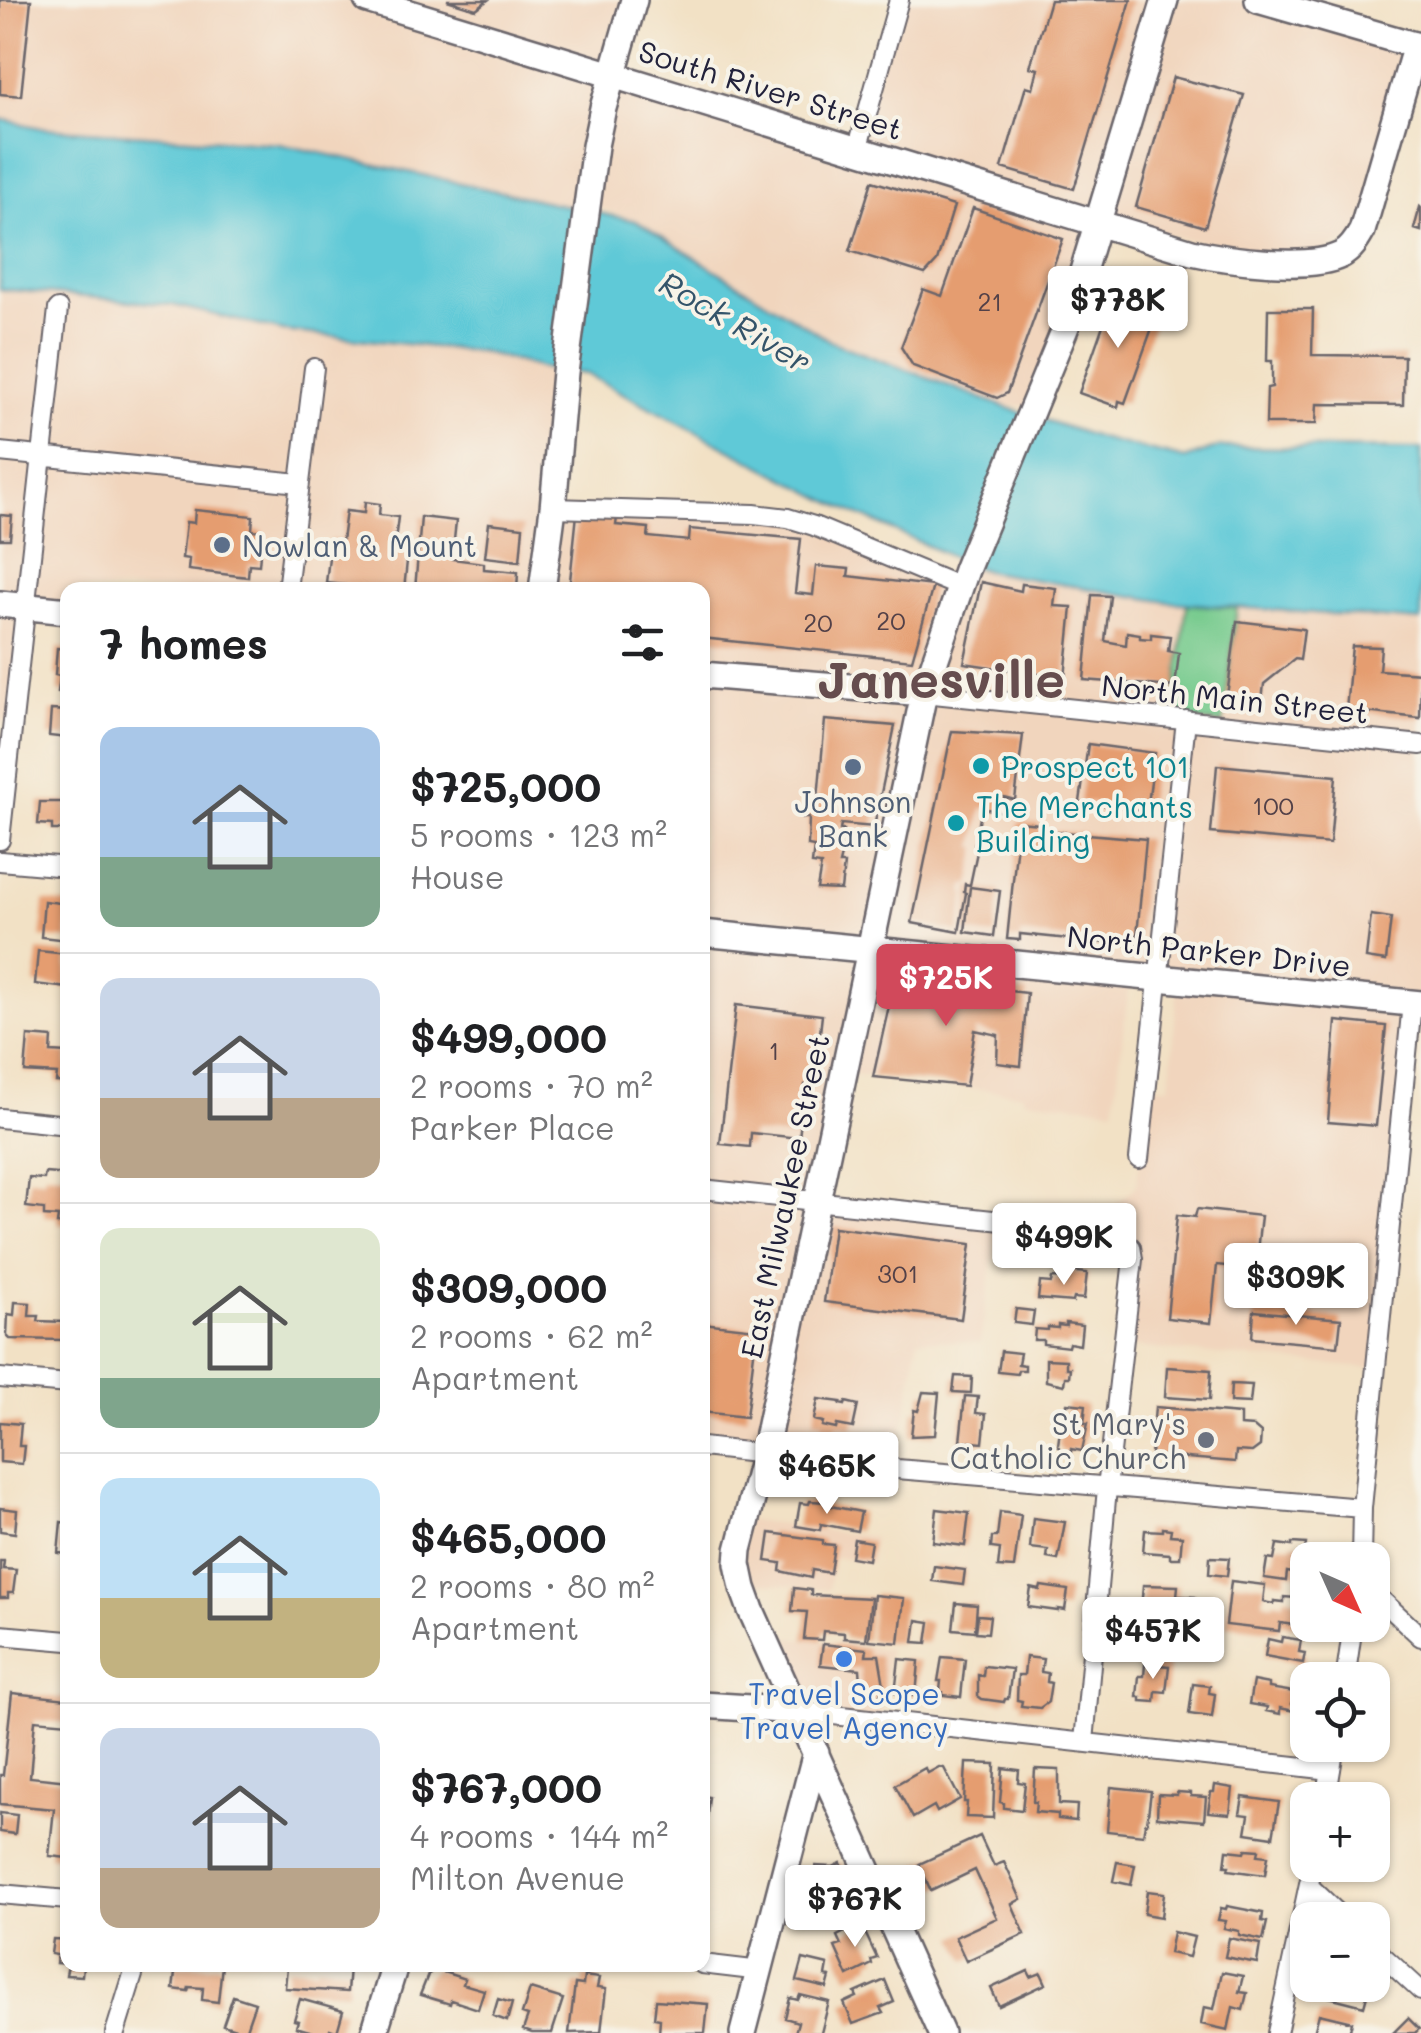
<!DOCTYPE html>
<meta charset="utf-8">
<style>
:root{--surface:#fff;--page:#f6f6f6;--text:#202124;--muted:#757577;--line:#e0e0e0;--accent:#d1495b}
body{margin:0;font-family:Mali,sans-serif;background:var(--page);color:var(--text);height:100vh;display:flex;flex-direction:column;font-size:38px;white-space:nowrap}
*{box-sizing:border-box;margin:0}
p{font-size:32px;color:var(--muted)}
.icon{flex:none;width:55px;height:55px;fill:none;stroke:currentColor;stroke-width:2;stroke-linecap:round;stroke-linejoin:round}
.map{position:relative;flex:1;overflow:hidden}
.sheet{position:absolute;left:60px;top:582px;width:650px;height:1390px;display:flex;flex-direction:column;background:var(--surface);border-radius:20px;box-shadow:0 2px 8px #0004}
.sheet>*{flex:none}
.needle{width:65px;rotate:135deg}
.buttons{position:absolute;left:1290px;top:1542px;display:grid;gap:20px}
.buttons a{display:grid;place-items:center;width:100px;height:100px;border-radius:20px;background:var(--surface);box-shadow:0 2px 8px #0004;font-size:50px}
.price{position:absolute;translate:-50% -85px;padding:0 22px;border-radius:10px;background:#fff;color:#222;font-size:32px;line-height:65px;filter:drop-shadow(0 2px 5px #0008)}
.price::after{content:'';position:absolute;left:50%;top:60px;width:30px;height:22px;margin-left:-15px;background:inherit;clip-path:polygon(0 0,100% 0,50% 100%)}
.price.active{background:var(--accent);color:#fff}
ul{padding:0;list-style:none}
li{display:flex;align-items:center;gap:30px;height:250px;padding:0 40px}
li+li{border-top:2px solid var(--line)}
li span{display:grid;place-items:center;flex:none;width:280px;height:200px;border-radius:20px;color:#555}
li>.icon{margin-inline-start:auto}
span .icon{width:120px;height:120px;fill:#fffc;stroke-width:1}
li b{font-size:42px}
h2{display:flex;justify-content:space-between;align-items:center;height:120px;padding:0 40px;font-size:42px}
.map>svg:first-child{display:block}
.built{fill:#f1d5bd}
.green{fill:#77cb8e;stroke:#4c7664;stroke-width:2.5}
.water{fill:#5ec9d7;stroke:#407689;stroke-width:2.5}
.building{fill:#e59d70}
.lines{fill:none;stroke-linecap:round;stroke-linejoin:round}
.street-casing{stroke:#6b656b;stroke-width:22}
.secondary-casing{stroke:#6b656b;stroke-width:30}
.street{stroke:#fff;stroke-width:18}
.secondary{stroke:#fff;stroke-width:25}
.service-dot{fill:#5c6f8a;stroke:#f7f3e8;stroke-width:4}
.culture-dot{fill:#0f9aa8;stroke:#f7f3e8;stroke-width:4}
.worship-dot{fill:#6b7280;stroke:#f7f3e8;stroke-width:4}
.shop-dot{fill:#3f7fe0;stroke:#f7f3e8;stroke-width:4}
.labels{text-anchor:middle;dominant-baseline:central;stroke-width:8;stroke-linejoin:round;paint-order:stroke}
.number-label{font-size:25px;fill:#534148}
.street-label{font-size:30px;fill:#22223b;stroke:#f7f3e8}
.service-label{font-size:30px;fill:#4e5e75;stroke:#f7f3e8;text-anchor:start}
.culture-label{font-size:30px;fill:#0d838f;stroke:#f7f3e8;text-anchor:start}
.worship-label{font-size:30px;fill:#5b616d;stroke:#f7f3e8;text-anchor:end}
.shop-label{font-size:30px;fill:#366cbe;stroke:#f7f3e8}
.water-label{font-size:32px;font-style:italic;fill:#34546a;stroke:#f7f3e8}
.town-label{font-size:50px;font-weight:bold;fill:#664d4e;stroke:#f7f3e8}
</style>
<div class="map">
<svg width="1421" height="2033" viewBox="0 0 1421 2033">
<rect width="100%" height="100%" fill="#f7f3e8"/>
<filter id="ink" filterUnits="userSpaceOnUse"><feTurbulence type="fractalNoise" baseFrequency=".01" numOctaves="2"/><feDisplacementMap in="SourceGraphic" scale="20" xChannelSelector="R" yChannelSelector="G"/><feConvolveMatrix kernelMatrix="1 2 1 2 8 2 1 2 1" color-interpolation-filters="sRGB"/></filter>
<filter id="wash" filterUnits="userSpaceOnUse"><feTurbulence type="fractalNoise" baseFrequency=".0048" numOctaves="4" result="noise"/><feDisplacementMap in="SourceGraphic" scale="40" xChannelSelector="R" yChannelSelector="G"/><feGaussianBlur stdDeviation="2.25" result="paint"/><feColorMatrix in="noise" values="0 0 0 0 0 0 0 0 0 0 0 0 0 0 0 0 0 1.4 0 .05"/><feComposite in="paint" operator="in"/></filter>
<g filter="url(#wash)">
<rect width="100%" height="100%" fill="#f2e1c5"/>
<path class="built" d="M0,0H634L613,74L856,150L899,0H1258L1416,45L1362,231L1304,262L1100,222L1034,405L1005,407L832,342L636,221L588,203L579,209L279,144L41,128L0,119Z
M0,289L173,305L283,331L482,352L541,368L565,372L553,508L788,518L959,587L974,567L990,572L1168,602L1421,621V1004L1413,1003L1376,1369L1122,1346L1133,1259L1105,1232L1111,1209L1137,1185L1147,1086L1170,1087L1178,981L1130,976L1114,1108L1024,1099L1023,1094L844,1073L817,1201L999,1221L980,1343L918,1339L897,1469L703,1447L702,590H68L67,611L27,607L13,722L0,720Z
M746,1520L873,1537L870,1563L834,1557L828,1590L741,1581Z
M762,1634L888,1649L881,1720L797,1711Z"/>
<path class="green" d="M1187,604L1237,608L1223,724L1172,719Z"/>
<path class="water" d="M0,119L41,128L279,144L636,221L832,342L1005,407L1099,438L1185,459L1219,447L1421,449V621L1168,602L990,572L974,567L826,500L586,374L541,368L482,352L283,331L173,305L0,289Z"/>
<g id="blocks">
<path class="building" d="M0,0H31L21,96L0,94Z
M447,0H488L476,9Z
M1050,0H1131L1074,189L1002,168L1026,86L1033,88L1038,69L1030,67Z
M1173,77L1244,95L1205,227L1136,207Z
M872,181L954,206L937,261L925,274L850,251Z
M1420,207L1421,208V231L1414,229Z
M973,208L1063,239L1007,393L997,398L913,366L901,347L923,289L942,296Z
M1114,294L1152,307L1149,315L1156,317L1125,403L1119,401L1118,407L1079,393Z
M1268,309H1313L1312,355L1404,356L1403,405L1317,404L1316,424H1266L1267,388L1272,387V361H1267Z
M365,502L380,504L379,515L398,517L395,541L409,542L404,590H345L346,585L326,583L331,540L342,541L346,511L364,513Z
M195,510L253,516L252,530L262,531L259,565L249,564L248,577L188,570L189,559L182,558L186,522L194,523Z
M577,514L617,518L616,525L649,528L648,537L689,541L690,529L801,539L795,593L813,595L816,566L849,569L848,576L933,586L912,660L702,638V590H569Z
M0,515L12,516L10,539H0Z
M421,517L456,521L452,559L484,563V569L518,572L517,590H415Z
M489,523L523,527L520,561L485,557Z
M981,582L1021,591L1022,584L1056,588L1054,606L1072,607L1065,678L964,663Z
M1092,595L1110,596L1105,641L1126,645L1127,632L1140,634V638L1151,639V634L1170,636L1168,651L1179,653L1175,687L1084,680Z
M1237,621L1304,629L1300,660L1295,659L1264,684L1262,700L1227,696Z
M1352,646L1381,647L1379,670L1421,673L1420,718L1346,710Z
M57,648L68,649V693L58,692L60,676L55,675Z
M51,710L68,711V738L49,736Z
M825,720L895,726L874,827L841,824L840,830H843L839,848H843L839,864H844L841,890L817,889L821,865L812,864L814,847L808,846L809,818H803L804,809L817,810Z
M952,731L1023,735L1015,800L1004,797L1003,812L982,808L974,847H978L970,885L965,884L964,892L966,893L959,932L912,923Z
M1088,744L1155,753L1147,811L1080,802Z
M1217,765L1336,776L1330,844L1211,833Z
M40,802H68V826H65V830H52V825L38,824Z
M1019,822L1039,824V830L1146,839L1136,946L1020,934V940L1007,939Z
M970,887L1000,891L994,936L965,932Z
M44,901L68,904V940L41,937Z
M1371,915L1391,918L1386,961L1366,958Z
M38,951L68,954V988L35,984Z
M903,974L948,979V984L1027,993L1021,1066L997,1063L998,1035L975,1030L966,1086L873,1077L895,979Z
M736,1005L822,1015L814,1086L805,1085L799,1138L751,1133L750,1147L720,1144Z
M1336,1021L1386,1026L1376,1126L1328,1122Z
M28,1036L52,1038L51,1052L68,1053V1083L56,1082L57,1074L25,1072Z
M45,1173L68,1175V1225L57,1224L58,1217L44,1216V1209L26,1207L29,1178L44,1179Z
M1197,1209L1261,1216L1255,1269L1217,1265L1211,1323L1167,1318L1177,1215L1195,1217Z
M834,1227L971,1244L961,1319L824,1302Z
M1067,1271L1087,1273L1084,1299L1074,1298L1073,1302L1038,1299L1040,1282L1051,1283L1052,1278L1066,1279Z
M15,1302L30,1303L29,1316H39L38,1321L65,1322L64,1340L10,1339L7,1336L8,1314L14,1315Z
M1016,1309L1034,1311L1032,1325L1014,1323Z
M1254,1311L1341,1319L1338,1346L1252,1338Z
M702,1323L757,1329L746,1417L702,1412Z
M1066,1323L1082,1325L1080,1345L1069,1343L1068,1347L1043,1344V1340H1034L1035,1329L1048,1330V1327L1058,1328V1325L1066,1326Z
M1001,1351L1020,1353L1018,1364L1025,1365V1370H1018L1017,1374L998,1372Z
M1046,1359L1066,1360V1368H1070L1069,1377H1065L1064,1385L1046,1381Z
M1167,1367L1211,1370L1209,1400L1165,1397Z
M955,1376L972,1377L971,1393L953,1392Z
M1231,1384L1252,1385L1250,1403L1230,1402Z
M923,1392L939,1393L935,1435L911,1436L914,1410L918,1411Z
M965,1396L978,1397L976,1413L986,1414L983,1443L960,1441Z
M818,1399L841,1402L840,1404L845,1405L846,1402L858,1405L853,1428L837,1425L836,1429L822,1426L823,1422L814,1420Z
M1067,1403L1086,1405L1084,1423H1088L1082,1451L1071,1449V1452H1063L1058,1445L1061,1421H1065Z
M1155,1407L1240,1414V1426L1254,1427L1261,1433L1260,1446L1252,1452L1236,1451L1235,1462L1151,1455Z
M0,1422L21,1424L19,1446H24L22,1464L0,1462Z
M810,1501L826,1502L825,1505L861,1512L857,1531L821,1524L820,1530L796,1526L800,1503L809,1504Z
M0,1508L17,1510L15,1533L0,1531Z
M937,1509L969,1513L965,1546L933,1542Z
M1000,1512L1021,1515L1014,1568L998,1567L1000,1549L991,1548L992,1537H997Z
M1033,1518L1065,1522L1058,1560L1047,1558L1048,1550L1030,1548Z
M61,1522L68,1523V1554L58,1553Z
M1163,1528L1171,1529L1170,1535L1182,1536L1180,1558H1170V1554L1143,1552L1145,1530L1163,1531Z
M770,1533L823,1540V1544L834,1545L830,1573L812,1570L811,1578L780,1571L781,1563L766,1561Z
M854,1539L871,1542L868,1560L851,1557Z
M1292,1543L1306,1544L1305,1551L1315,1552L1313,1560H1308V1568L1299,1567L1298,1574L1287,1572L1286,1581L1264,1578L1267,1559L1274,1560L1277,1544L1292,1546Z
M1210,1557L1229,1558L1227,1576L1209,1574Z
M0,1561H4L3,1569L16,1570L13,1593H8V1598H0Z
M934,1566L965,1570L963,1585L932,1581Z
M1231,1581L1265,1585L1263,1602L1274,1604V1601L1284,1602V1597L1296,1598V1604L1303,1605L1302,1610H1305L1304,1622L1294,1621V1625L1280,1623L1279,1631L1226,1625Z
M1143,1585L1178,1586L1177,1596L1195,1597L1194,1611L1180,1610L1179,1616H1163V1611L1141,1610Z
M1041,1586L1068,1590L1065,1610L1058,1609V1611L1028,1607L1031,1588L1040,1590Z
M794,1588L811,1590V1595L871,1598L866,1640L844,1638V1633L823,1631L822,1640L804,1639L807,1612L792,1611Z
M874,1595L904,1598L899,1643L869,1640Z
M956,1603L977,1605L975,1631L953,1629Z
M978,1615L990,1616L988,1633L976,1632Z
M917,1620L930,1622L927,1643L914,1642Z
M1139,1622L1174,1625L1173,1644L1138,1641Z
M1282,1637L1301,1640L1299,1652L1305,1653L1303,1663L1265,1656L1268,1639L1281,1642Z
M823,1644L867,1649L866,1655H879L884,1685L879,1698L862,1696L860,1669L820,1665Z
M942,1657L965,1659L961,1697L943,1695V1692L940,1691L941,1681H938Z
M1026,1657L1043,1659L1041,1672L1048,1673L1047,1682L1051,1683L1048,1702L1040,1708L1021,1706L1022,1701L1017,1700L1018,1675H1024Z
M899,1659L919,1661L916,1696L895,1693Z
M1145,1664L1169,1666L1166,1692L1156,1691L1155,1702L1141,1701V1697H1137L1139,1676H1144Z
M984,1666L1012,1669L1008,1699H1005L1004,1702L982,1699L978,1696V1675L983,1676Z
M1253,1681L1269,1684V1688L1294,1692L1292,1704L1295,1705L1294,1711L1280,1708V1714L1266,1711L1267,1707L1249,1704Z
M1193,1684L1210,1686L1209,1693L1215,1694L1212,1717L1189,1714Z
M12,1693L68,1699V1723L35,1720L30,1777L68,1781V1858L49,1856L54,1809L0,1804V1775H3Z
M966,1763L995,1764L993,1818L966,1817L967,1802H964Z
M939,1767L944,1768L960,1799L937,1812L934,1806L913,1818L895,1785L925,1768L928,1773Z
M1003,1768L1019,1770L1018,1782L1025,1783L1022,1810L1004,1808V1803L1000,1802Z
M1035,1769L1059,1770V1804L1077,1805L1076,1821L1058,1819V1814L1035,1812L1036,1802H1033Z
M1215,1785L1233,1788L1230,1814L1208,1812L1211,1792H1214Z
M1111,1787L1151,1791L1147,1823H1145L1143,1835L1107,1831Z
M1177,1792L1191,1793V1796L1206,1797L1204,1821L1157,1817L1158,1794L1177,1795Z
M702,1796L709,1797L707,1816H702Z
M1243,1797L1279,1802L1273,1837L1246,1833L1249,1815L1240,1814Z
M0,1813L17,1815L15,1834L0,1832Z
M980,1836L994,1866L1004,1862L1021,1899L1012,1904L1025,1934L966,1961L955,1937L997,1918L975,1870L931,1891L919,1864Z
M1246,1849L1259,1850L1258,1855L1268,1856L1265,1875L1228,1870L1229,1866H1225L1227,1850L1245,1852Z
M1117,1862L1135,1865L1131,1885L1113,1881Z
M841,1863L860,1904L834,1915L806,1907L816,1866L833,1867Z
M1147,1891L1164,1893L1161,1917L1144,1914Z
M1227,1906L1263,1913L1262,1921L1267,1922L1263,1940L1239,1935V1931L1224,1928L1226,1921L1218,1920L1221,1908L1226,1909Z
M861,1924L877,1958L871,1960L872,1964L848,1976L835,1947L841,1945L837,1936Z
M1173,1932L1194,1937L1189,1957L1169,1953Z
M1229,1938L1260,1944L1257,1963L1225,1957Z
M53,1939L68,1940V1964L56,1963L57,1955L51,1954Z
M803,1959L828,1965L826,1976L830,1977L827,1988L797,1981Z
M68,1965H83L82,1976L66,1975Z
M176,1965H222L218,2002L202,2000L203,1988L189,1987L188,1991L173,1989Z
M316,1965L349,1967L347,1992L285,1988L287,1967L316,1969Z
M434,1969L465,1979L463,1984L484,1990L478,2009L451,2000L450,2004L420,1995L428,1975Z
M1028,1971L1031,1977L1041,1973L1046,1984L999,2006L991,1988Z
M1222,1972L1243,1976L1239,1992L1247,1993L1243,2010L1233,2007L1228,2030L1201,2024L1204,2007L1214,2009Z
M584,1976L599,1978L597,1988L606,1989L601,2032L569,2033L575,1984L583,1985Z
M885,1980L894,2002L880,2008L883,2013L853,2024L844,2003L857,1997L855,1993Z
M1327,1985H1363L1361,1993L1367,1995L1364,2006L1325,1996Z
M530,1989L563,1999L552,2033H532L523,2030L528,2016L522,2014Z
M800,1995L829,2002L821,2033H795L798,2022L785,2018L790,1998L798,2000Z
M233,1996L255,2003L245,2032L223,2025Z
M300,1999L343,2011L337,2032L330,2029L329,2033H316L296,2027L298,2021L294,2020Z
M498,1999L512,2003L507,2021L493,2016Z
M656,2000L708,2004L705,2033H659L660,2019L654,2018Z
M1319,2014L1352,2022L1349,2033H1314Z
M1408,2018L1419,2029L1415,2033H1393Z"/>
</g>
</g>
<g filter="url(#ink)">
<use href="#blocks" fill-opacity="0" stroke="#6b656b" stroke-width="2.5"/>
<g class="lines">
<defs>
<path id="street" d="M857,150L899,0
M0,452L299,483
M553,508L754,514L788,518L814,526L960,587
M287,590L314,368
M924,693L1421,745
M0,840L58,309
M0,861L68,867
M0,1118L68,1125
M1139,1159L1186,720
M702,1189L1115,1233L1131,1247L1133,1259L1107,1488L1084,1742
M0,1378L68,1384
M702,1447L897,1469L1362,1508
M1361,1560L1362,1508L1412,1003
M1372,1591L1421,1637
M0,1635L68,1641
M1345,1680L1353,1625
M797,1711L1331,1770
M1326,1800L1335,1745
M1309,1886L1345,1920
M0,1894L68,1900
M1372,1946L1421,1991
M702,1964L761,1971
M115,2033L136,1965
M1277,2033L1313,1865"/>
<path id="secondary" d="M367,0L1192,252C1227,260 1309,271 1341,255C1351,250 1357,240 1362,231L1416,45
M1258,0L1421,47
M542,590L553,508L565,372L595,146L603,108L634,0
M0,604L68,611
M702,675L924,693
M702,933L1421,1004
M702,1705L797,1711
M374,2033L395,1965
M743,2033L816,1752
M941,2033L751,1610L743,1588L738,1564L739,1550L764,1453L924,693L966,570L1067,324L1165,0"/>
</defs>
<use href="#street" class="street-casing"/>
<use href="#secondary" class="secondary-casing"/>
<use href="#street" class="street"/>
<use href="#secondary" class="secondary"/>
</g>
</g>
<g class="service-dot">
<circle cx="222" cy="545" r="10"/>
<circle cx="853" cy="767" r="10"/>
</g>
<g class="culture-dot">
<circle cx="981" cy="766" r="10"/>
<circle cx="956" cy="823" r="10"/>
</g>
<circle class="worship-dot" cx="1206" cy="1440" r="10"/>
<circle class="shop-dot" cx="844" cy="1659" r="10"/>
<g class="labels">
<g class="number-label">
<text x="990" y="301">21</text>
<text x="891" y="620">20</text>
<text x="818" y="622">20</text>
<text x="1273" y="805">100</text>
<text x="774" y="1050">1</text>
<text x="898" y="1273">301</text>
</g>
<g class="street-label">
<text transform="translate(771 89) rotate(17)">South River Street</text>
<text transform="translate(1235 698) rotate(6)">North Main Street</text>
<text transform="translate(1209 950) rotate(6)">North Parker Drive</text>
<text transform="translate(784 1196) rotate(-78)">East Milwaukee Street</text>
</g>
<g class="service-label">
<text x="242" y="545">Nowlan &amp; Mount</text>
<text x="853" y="801" text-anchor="middle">Johnson<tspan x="853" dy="34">Bank</tspan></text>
</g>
<g class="culture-label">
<text x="1001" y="766">Prospect 101</text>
<text x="976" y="806">The Merchants<tspan x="976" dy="34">Building</tspan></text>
</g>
<g class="worship-label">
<text x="1186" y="1423">St Mary's<tspan x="1186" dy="34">Catholic Church</tspan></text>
</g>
<g class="shop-label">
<text x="844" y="1693">Travel Scope<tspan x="844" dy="34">Travel Agency</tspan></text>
</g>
<g class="water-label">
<text transform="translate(736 321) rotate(30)">Rock River</text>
</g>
<g class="town-label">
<text x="941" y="678">Janesville</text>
</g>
</g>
</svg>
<div class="buttons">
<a><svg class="needle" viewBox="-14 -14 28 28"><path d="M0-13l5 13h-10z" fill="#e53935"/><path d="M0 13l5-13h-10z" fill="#757577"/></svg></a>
<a><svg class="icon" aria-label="locate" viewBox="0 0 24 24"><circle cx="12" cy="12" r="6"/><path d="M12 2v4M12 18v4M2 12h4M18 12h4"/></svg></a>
<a>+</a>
<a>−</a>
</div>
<b class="price" style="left:1118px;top:351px">$778K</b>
<b class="price active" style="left:946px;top:1029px">$725K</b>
<b class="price" style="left:1064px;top:1288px">$499K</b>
<b class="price" style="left:1296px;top:1328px">$309K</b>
<b class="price" style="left:827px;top:1517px">$465K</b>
<b class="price" style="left:1153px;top:1682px">$457K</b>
<b class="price" style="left:855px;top:1950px">$767K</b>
<section class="sheet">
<h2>7 homes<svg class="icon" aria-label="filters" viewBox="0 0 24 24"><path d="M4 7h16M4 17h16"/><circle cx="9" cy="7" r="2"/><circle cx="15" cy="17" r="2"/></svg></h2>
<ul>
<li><span style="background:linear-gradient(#a9c7e8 65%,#7fa58c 0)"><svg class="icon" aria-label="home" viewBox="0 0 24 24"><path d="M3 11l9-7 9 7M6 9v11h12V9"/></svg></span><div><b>$725,000</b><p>5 rooms · 123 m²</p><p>House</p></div></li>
<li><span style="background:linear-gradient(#c9d6e8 60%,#b9a48a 0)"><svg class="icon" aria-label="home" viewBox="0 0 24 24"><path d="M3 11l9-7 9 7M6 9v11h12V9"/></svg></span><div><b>$499,000</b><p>2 rooms · 70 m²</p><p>Parker Place</p></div></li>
<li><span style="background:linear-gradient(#dfe7d0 75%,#7fa58c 0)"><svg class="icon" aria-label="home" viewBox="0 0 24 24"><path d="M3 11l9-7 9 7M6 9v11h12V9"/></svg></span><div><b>$309,000</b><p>2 rooms · 62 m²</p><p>Apartment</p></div></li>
<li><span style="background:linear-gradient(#bfe0f5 60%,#c2b280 0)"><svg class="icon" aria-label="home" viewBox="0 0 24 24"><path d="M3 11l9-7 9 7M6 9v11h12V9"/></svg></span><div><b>$465,000</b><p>2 rooms · 80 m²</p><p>Apartment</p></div></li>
<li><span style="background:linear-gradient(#c9d6e8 70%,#b9a48a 0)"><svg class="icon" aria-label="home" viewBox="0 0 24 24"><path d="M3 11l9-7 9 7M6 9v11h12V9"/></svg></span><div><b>$767,000</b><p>4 rooms · 144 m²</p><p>Milton Avenue</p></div></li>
</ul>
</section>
</div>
